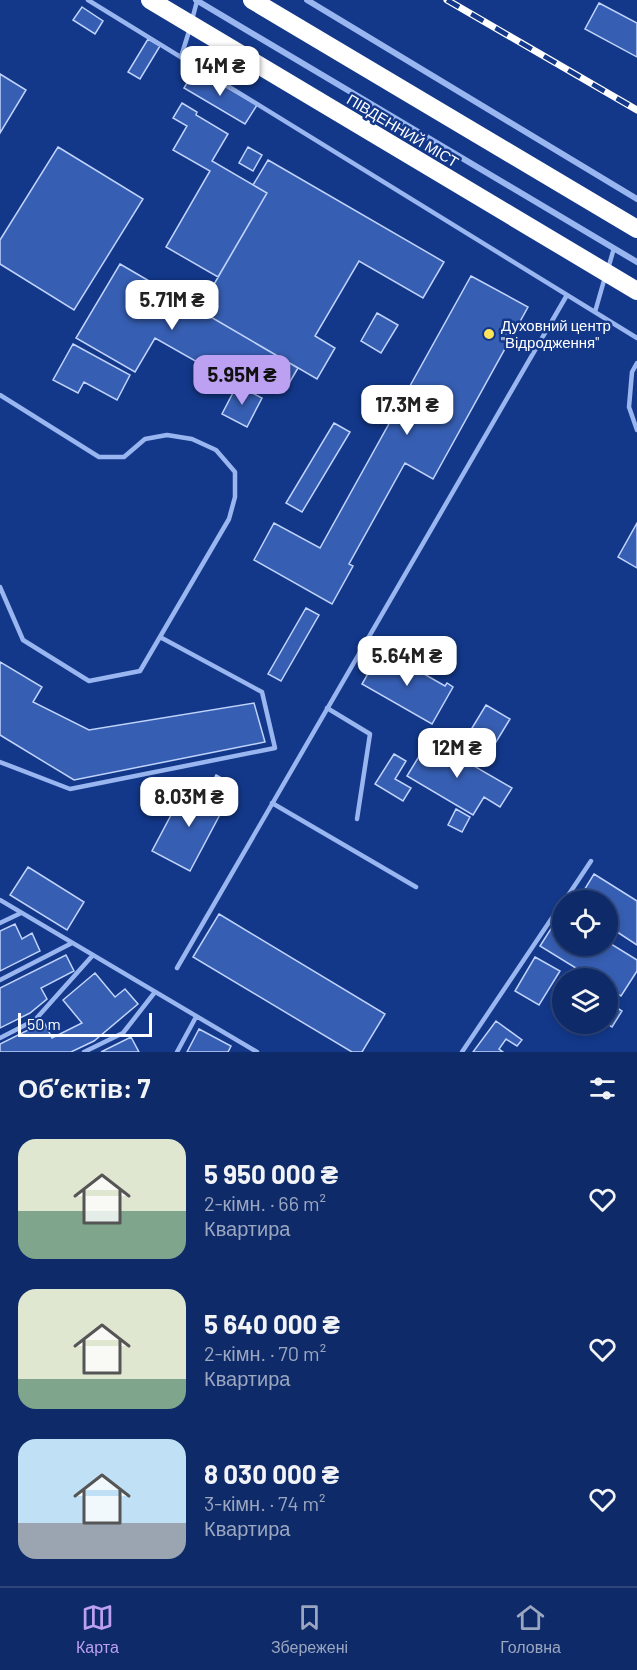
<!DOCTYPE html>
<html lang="uk">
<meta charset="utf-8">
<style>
:root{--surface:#0e2a68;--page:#17326e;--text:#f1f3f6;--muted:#9ba7c0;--line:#2e467c;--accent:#bca0f2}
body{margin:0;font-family:Barlow,sans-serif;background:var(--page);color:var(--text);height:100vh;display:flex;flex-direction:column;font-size:22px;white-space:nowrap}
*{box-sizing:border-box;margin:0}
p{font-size:20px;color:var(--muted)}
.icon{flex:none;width:33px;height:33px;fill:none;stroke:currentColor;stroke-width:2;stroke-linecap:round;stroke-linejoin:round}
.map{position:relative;height:1052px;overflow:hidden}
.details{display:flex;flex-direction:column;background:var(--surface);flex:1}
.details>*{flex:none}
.tools{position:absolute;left:552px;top:890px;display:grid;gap:12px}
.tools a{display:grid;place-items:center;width:66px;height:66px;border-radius:50%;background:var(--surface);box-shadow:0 3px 9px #0003,0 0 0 2px var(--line);font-size:30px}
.scale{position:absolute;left:18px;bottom:15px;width:134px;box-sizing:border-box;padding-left:6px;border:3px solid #fff;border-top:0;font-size:16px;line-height:21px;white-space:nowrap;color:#fff;-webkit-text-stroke:4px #13388a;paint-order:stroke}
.price{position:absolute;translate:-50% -51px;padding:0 14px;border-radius:12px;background:#fff;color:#222;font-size:20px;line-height:39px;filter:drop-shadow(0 2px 3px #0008)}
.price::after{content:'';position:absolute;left:50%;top:36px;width:18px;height:14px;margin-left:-9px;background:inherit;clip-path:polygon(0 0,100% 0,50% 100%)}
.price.selected{background:var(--accent);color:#111}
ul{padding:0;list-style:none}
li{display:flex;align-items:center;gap:18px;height:150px;padding:0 18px}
li span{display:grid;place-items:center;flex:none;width:168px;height:120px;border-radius:18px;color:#555}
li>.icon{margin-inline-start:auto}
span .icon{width:72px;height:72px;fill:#fffc;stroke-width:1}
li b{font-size:26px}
h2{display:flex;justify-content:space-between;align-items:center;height:72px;padding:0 18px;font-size:26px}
.tab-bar{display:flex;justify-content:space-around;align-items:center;height:84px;border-top:2px solid var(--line);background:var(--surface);font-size:16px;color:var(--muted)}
.tab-bar a{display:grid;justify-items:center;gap:3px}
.tab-bar .selected{color:var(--accent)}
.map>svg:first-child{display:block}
.building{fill:#365eb2;stroke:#c0d3fc;stroke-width:1.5}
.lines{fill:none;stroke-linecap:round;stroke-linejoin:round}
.lane{stroke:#99b6f0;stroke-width:4.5}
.street{stroke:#99b6f0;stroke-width:6}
.highway{stroke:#fff;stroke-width:18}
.rail-casing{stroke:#fff;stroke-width:7}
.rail{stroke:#13388a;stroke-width:4.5;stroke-dasharray:14;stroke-linecap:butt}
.highway-bridge{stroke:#fff;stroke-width:18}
.poi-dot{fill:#ffe459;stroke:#13388a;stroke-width:2}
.labels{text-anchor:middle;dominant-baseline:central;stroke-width:5;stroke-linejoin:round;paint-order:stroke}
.street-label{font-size:15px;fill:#fff;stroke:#13388a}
.poi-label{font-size:15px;fill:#fff;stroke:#13388a;text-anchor:start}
</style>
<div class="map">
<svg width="637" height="1052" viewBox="0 0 637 1052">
<rect width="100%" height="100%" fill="#13388a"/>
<path class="building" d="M599,3L637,23V57L585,29Z
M82,7L103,21L95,34L73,20Z
M148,39L160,46L140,79L128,72Z
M195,69L257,105L245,124L184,88Z
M0,74L26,90L0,133Z
M182,103L197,112L196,115L228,134L212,161L267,193L218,277L166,247L210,171L173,150L187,126L173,118Z
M58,147L143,199L74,310L0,264V240Z
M248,147L262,155L253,171L239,163Z
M268,160L444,262L423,298L359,261L315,336L335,348L317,379L199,310L267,193L253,185Z
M120,264L298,368L284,392L228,360L220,375L155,338L135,372L76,338Z
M471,276L528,307L433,479L405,463L349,564L353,566L332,604L254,560L274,523L320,548Z
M377,313L398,325L381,353L361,341Z
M73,344L130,375L117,400L84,382L78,393L53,380Z
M237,385L262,398L247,427L222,414Z
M334,423L350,432L302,512L286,503Z
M637,523V568L618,557Z
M306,608L319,615L281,681L268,674Z
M382,650L445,686L447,683L453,687L432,724L362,684L369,672L366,671L371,662L374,664Z
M0,662L42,687L33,702L89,730L254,703L265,742L74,780L0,735Z
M486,705L510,719L493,747L469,733Z
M429,740L512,788L500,807L484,797L473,815L407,776Z
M394,754L406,761L395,779L411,788L403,801L375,784Z
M216,775L235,785L225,805L206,795Z
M187,785L225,805L190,871L152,851Z
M456,809L470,817L462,832L448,825Z
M28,867L84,902L67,930L10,895Z
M594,874L637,901V945L608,926V900H578Z
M561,913L562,914V945H608V942L637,960V971L621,996L608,988V978H592L540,946Z
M219,914L385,1014L362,1052H352L193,957Z
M15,924L22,939L32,933L40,951L0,971V931Z
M66,955L74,971L41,988L47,999L30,1013L0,1028V988Z
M535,957L560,971L539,1005L515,991Z
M95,973L115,997L125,989L138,1004L94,1041L71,1052H0V1044L44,1022L52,1038L82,1023L63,1000Z
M608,1002L622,1011L612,1027L606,1023H608Z
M496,1021L522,1040L517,1046L506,1039L499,1049L503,1052H473Z
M199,1029L231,1046L228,1052H187Z
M131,1037L139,1052H101Z"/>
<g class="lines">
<path class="lane" d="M88,0L637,338
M192,20L197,1
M181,57L190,28
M608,269L614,248
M595,312L605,277
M637,363L632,372L629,407L637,430
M0,395L99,457H124L145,439L167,435L192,439L216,450L235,472V497L229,519L140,671L89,681L23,640L0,587
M327,708L370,734L357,819
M0,762L70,789L275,748L262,692L160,637
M272,803L416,887
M0,900L257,1052
M565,900L591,861
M0,923L21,913
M177,968L567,295
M0,980L72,943
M0,1038L35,1020L93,955
M84,1052L123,1033L155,992
M177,1052L196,1017
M462,1052L562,903"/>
<path class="street" d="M196,0L637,262
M307,0L637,199"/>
<path class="highway" d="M252,0L637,229"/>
<defs>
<path id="rail" d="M447,0L637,110"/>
</defs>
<use href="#rail" class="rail-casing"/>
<use href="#rail" class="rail"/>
<path class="highway-bridge" d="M150,0L637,291"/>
</g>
<circle class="poi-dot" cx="489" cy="334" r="6"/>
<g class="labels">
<g class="street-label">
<text transform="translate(403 130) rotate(31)">ПІВДЕННИЙ МІСТ</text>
</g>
<g class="poi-label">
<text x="501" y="325">Духовний центр<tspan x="501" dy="17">"Відродження"</tspan></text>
</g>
</g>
</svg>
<div class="tools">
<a><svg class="icon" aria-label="locate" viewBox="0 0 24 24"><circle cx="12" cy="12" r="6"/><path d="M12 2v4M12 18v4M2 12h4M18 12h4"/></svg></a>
<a><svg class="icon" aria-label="layers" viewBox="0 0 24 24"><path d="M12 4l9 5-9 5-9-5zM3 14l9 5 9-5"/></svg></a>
</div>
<div class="scale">50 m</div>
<b class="price" style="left:220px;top:97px">14M ₴</b>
<b class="price" style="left:172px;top:331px">5.71M ₴</b>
<b class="price selected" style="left:242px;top:406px">5.95M ₴</b>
<b class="price" style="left:407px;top:436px">17.3M ₴</b>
<b class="price" style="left:407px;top:687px">5.64M ₴</b>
<b class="price" style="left:457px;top:779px">12M ₴</b>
<b class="price" style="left:189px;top:828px">8.03M ₴</b>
</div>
<section class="details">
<h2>Об’єктів: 7<svg class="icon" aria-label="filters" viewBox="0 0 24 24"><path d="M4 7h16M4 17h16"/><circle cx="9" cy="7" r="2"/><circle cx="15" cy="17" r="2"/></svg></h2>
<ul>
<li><span style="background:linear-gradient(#dfe7d0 60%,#7fa58c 0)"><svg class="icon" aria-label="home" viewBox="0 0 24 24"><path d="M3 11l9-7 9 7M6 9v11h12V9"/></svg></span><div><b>5 950 000 ₴</b><p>2-кімн. · 66 m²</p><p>Квартира</p></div><svg class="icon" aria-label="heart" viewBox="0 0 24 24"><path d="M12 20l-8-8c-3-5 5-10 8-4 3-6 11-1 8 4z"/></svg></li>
<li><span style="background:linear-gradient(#dfe7d0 75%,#7fa58c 0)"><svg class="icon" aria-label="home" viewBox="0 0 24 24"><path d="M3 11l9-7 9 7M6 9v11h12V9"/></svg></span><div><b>5 640 000 ₴</b><p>2-кімн. · 70 m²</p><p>Квартира</p></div><svg class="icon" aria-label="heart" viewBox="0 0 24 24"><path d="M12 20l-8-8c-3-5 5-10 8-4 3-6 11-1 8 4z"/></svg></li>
<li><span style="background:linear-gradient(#bfe0f5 70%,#9aa5b1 0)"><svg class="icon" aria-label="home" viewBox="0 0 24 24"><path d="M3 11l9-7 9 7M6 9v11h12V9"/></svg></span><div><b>8 030 000 ₴</b><p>3-кімн. · 74 m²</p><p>Квартира</p></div><svg class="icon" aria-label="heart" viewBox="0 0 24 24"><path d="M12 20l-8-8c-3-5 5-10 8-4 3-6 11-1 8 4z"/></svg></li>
</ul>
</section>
<nav class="tab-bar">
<a class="selected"><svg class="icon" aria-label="map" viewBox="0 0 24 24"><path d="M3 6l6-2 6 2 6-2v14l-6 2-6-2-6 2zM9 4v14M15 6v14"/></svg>Карта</a>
<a><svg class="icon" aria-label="saved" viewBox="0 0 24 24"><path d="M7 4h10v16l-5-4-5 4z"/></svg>Збережені</a>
<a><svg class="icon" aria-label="home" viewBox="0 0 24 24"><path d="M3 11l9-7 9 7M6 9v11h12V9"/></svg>Головна</a>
</nav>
